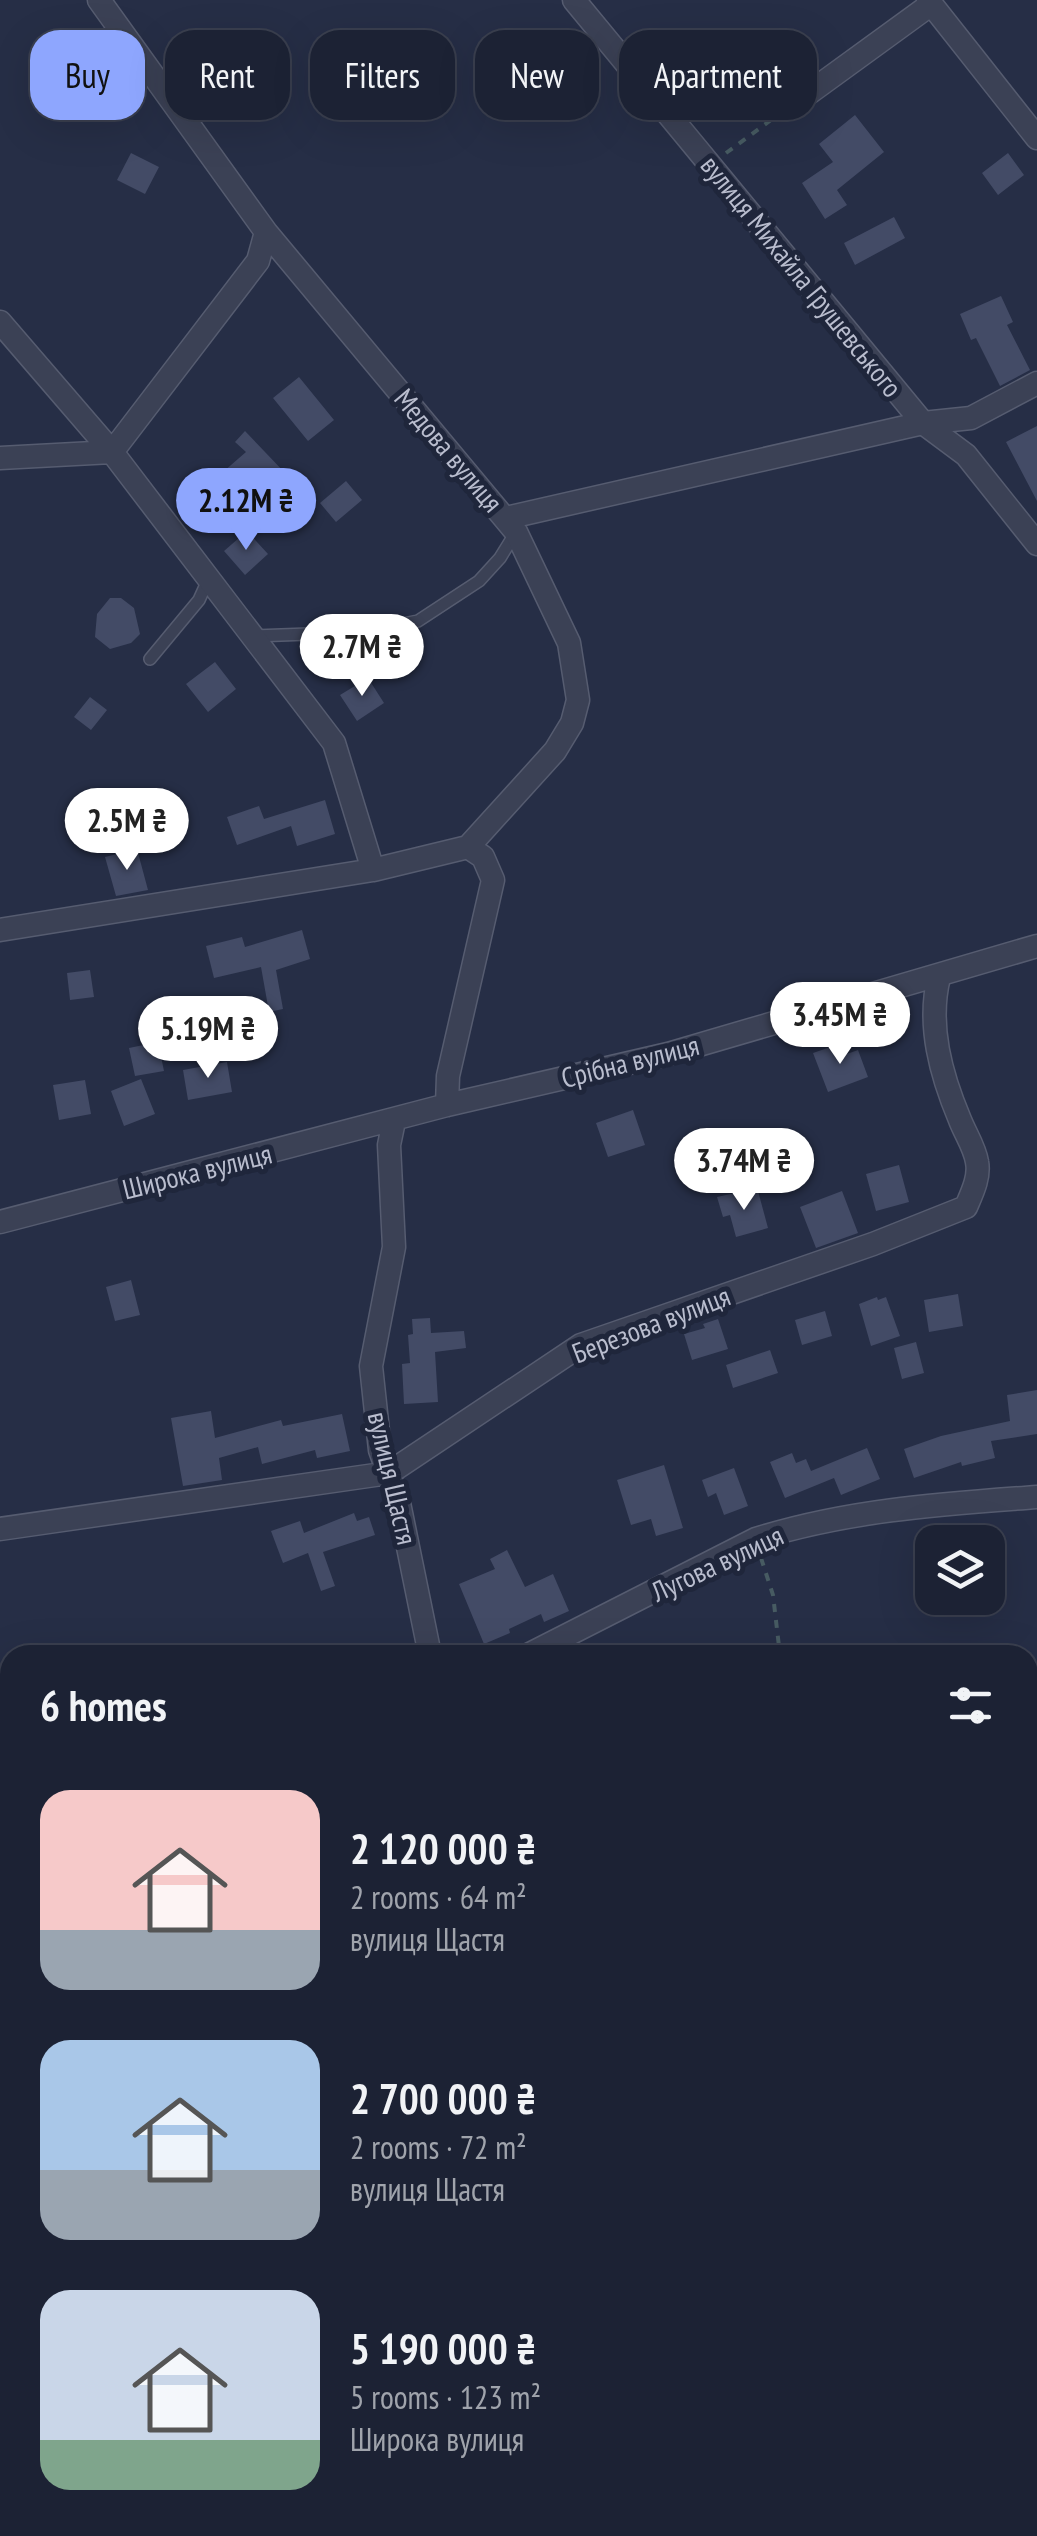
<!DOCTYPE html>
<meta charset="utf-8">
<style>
:root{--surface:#1c2234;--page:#292f40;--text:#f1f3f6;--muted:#a0a4ac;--line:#3a3f4f;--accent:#8ea6fe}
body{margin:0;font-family:"PT Sans Narrow",sans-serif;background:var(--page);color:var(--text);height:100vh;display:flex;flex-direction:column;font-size:38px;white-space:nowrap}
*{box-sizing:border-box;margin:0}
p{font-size:32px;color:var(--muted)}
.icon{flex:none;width:55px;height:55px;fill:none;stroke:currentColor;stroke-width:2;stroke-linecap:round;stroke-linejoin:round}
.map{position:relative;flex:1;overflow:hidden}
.details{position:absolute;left:0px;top:1645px;width:1038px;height:892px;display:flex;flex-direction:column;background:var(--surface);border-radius:30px 30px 0 0;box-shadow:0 10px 40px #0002,0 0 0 2px var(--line)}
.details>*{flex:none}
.guide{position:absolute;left:30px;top:30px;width:978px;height:90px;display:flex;gap:20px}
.fabs{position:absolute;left:915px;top:1525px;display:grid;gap:20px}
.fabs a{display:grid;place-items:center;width:90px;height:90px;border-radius:20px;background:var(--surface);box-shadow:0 10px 40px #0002,0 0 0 2px var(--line);font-size:50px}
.price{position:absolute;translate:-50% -85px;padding:0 22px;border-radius:35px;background:#fff;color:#222;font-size:32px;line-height:65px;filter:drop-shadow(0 2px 5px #0008)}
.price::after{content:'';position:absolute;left:50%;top:60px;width:30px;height:22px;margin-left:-15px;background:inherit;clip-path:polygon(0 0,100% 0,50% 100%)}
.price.selected{background:var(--accent);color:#111}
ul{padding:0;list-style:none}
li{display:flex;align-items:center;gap:30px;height:250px;padding:0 40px}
li span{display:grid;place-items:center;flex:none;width:280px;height:200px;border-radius:30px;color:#555}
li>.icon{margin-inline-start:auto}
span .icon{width:120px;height:120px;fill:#fffc;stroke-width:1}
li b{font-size:42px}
h2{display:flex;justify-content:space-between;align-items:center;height:120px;padding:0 40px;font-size:42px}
.tag{padding:0 35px;border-radius:30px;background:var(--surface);box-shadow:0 10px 40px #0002,0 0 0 2px var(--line);font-size:35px;line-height:90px}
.tag.selected{background:var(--accent);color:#111}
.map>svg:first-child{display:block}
.green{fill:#283e47}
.building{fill:#434b66}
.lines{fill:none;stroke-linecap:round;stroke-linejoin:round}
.lane-casing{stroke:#565c70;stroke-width:14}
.street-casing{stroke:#565c70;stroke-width:25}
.path{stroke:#475b62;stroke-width:4;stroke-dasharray:8 8;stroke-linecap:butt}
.lane{stroke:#3b4155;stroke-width:11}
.street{stroke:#3b4155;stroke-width:22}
.labels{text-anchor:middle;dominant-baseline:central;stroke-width:10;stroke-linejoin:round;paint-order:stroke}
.street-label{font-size:28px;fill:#b9bdce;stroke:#1f263b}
</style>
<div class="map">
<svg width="1037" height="2536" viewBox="0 0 1037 2536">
<rect width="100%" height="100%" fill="#262e46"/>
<path class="green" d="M10,1795V2107L0,2112V1796Z"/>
<path class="building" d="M725,54L743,76L714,100L696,78Z
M855,115L884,152L837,190L847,205L825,219L802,183L833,162L819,144Z
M131,153L159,167L145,194L117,180Z
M1008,153L1024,175L998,195L982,173Z
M894,217L905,238L855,265L844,243Z
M1001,296L1013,322L1007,325L1030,370L1000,386L976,338L971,340L960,314Z
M299,377L334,420L308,441L273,398Z
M1037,426V501L1006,442Z
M245,431L287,475L273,487L267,481L232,512L226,505L198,528L185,511L212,489L208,485L246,452L235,442Z
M346,481L362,500L336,522L320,503Z
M247,531L268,554L245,575L224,551Z
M110,598H121L134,608L140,634L131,643L110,649L95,637L97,614Z
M215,662L236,689L208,712L186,684Z
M368,678L384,703L357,721L340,695Z
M90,697L107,710L91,730L74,717Z
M325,800L335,834L297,846L291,826L237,845L227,817L259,806L264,819Z
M137,849L148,890L116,896L105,857Z
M302,930L310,959L276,970L283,1009L269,1012L261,967L214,978L206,946L242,937L245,947Z
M90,970L94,997L70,1000L67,973Z
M158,1042L164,1071L135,1076L129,1048Z
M839,1044L844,1055L858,1050L868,1077L828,1092L813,1053Z
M227,1062L232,1092L188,1100L183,1070Z
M141,1079L155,1114L124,1126L111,1091Z
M85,1080L91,1114L59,1120L53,1085Z
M633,1110L645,1145L608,1157L596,1123Z
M899,1165L909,1202L876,1211L866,1174Z
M758,1191L768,1228L736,1237L730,1215L723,1217L717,1197L735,1193L736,1197Z
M842,1191L858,1233L816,1248L800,1207Z
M131,1280L140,1315L115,1321L106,1287Z
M958,1294L963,1326L929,1332L924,1300Z
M877,1297L878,1300L886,1297L900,1336L871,1346L859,1304Z
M825,1311L832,1336L802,1345L795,1320Z
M430,1318L431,1333L464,1331L466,1348L435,1352L438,1402L404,1404L402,1364L410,1363L408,1335L413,1334L412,1319Z
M718,1319L728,1349L692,1360L684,1334L705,1328L703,1324Z
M916,1342L924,1373L902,1379L894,1348Z
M770,1350L778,1373L733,1388L726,1365Z
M1037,1390V1434L991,1441L995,1458L962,1466L961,1462L914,1478L904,1449L941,1436L1010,1421L1007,1395Z
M211,1411L215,1438L281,1420L283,1426L342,1414L350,1451L317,1458L315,1450L262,1464L258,1447L219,1458L222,1480L183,1486L171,1418Z
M867,1448L880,1479L841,1495L834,1478L785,1498L770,1462L792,1453L796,1463L806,1459L811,1471Z
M664,1465L683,1528L656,1536L651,1519L631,1525L617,1480Z
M734,1468L748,1506L724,1515L716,1493L708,1497L702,1480Z
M354,1513L357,1521L369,1517L375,1535L323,1552L335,1586L321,1591L308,1553L283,1563L271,1531L300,1521L304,1533Z
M507,1550L525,1587L553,1574L569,1611L544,1622L541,1614L509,1629L510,1633L484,1644L459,1584L495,1569L490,1559Z"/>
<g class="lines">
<defs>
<path id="lane" d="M254,636L363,632L418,621L479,581L500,558L516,532
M150,659L199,600L209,578"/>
<path id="street" d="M574,0L923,423L966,455L1037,544
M928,0L1037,138
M787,109L930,5
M0,322L112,452L334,743L373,870
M112,452L258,261L266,232
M0,458L112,452
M506,518L923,423L971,418L1037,383
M0,930L373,870L468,847L555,751L572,723L578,700L569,643L516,532L266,232L99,0
M447,1105L448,1076L493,880L483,857L468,847
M394,1121L389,1145L394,1247L371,1366L380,1450L399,1503L430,1655
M0,1222L447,1105L668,1054L1037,946
M0,1529L389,1473L581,1345L873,1244L966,1207C972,1193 980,1177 977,1162C975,1148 965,1133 960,1120C941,1075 927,1025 939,977
M528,1655L756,1539C848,1510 941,1504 1037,1497
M0,1776L10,1774"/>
</defs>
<use href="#lane" class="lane-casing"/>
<use href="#street" class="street-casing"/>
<path class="path" d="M726,153L771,120
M761,1558L773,1595L780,1655
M0,1857L10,1861
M1028,2095L1037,2094
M0,2205L10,2204
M1028,2352L1037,2387
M247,2528L248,2534
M475,2528L507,2536
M543,2528L546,2536
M874,2528L876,2536"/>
<use href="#lane" class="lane"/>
<use href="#street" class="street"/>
</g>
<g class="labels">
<g class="street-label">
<text transform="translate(802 276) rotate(51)">вулиця Михайла Грушевського</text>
<text transform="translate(449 450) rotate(50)">Медова вулиця</text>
<text transform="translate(630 1061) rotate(-14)">Срібна вулиця</text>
<text transform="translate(197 1171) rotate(-14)">Широка вулиця</text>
<text transform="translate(651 1324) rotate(-21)">Березова вулиця</text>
<text transform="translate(393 1478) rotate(77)">вулиця Щастя</text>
<text transform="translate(717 1563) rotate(-25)">Лугова вулиця</text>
</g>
</g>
</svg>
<div class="fabs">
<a><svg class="icon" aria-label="layers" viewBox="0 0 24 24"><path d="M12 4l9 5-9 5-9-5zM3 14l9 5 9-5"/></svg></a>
</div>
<b class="price selected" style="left:246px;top:553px">2.12M ₴</b>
<b class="price" style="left:362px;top:699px">2.7M ₴</b>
<b class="price" style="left:127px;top:873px">2.5M ₴</b>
<b class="price" style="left:840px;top:1067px">3.45M ₴</b>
<b class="price" style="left:208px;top:1081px">5.19M ₴</b>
<b class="price" style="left:744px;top:1213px">3.74M ₴</b>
<div class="guide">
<a class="tag selected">Buy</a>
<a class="tag">Rent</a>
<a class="tag">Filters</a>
<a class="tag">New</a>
<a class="tag">Apartment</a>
</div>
<section class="details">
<h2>6 homes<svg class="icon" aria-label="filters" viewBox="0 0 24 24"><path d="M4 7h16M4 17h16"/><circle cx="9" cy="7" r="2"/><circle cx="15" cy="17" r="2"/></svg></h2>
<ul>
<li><span style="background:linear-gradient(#f6c9c9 70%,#9aa5b1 0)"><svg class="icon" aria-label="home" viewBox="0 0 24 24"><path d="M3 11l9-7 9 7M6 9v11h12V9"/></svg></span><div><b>2 120 000 ₴</b><p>2 rooms · 64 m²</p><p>вулиця Щастя</p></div></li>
<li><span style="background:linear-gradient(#a9c7e8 65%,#9aa5b1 0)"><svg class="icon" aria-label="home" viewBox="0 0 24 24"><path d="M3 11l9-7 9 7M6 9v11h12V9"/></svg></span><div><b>2 700 000 ₴</b><p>2 rooms · 72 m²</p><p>вулиця Щастя</p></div></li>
<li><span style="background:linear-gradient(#c9d6e8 75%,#7fa58c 0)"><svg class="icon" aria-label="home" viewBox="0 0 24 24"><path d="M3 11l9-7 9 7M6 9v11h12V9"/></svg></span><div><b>5 190 000 ₴</b><p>5 rooms · 123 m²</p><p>Широка вулиця</p></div></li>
</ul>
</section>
</div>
